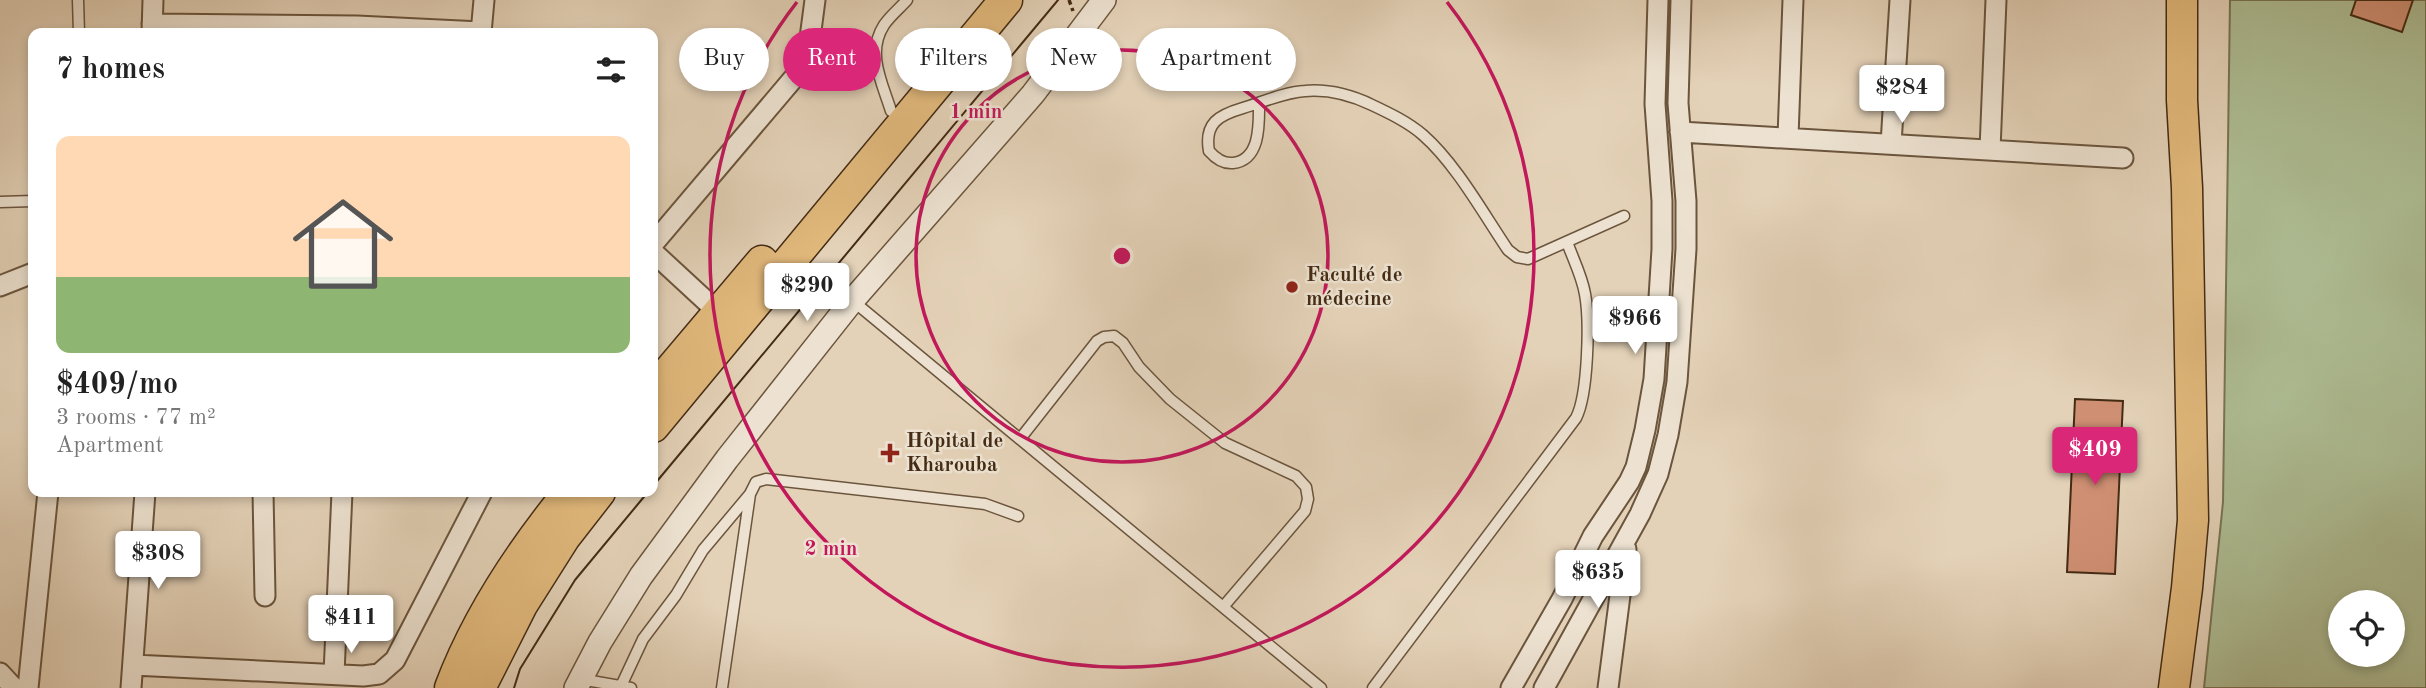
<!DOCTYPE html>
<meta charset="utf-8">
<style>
:root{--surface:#fff;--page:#f2f2f2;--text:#222;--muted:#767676;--line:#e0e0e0;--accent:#db2777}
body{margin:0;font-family:"Old Standard TT",serif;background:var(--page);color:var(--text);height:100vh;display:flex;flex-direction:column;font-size:26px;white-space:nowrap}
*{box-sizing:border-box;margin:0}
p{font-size:23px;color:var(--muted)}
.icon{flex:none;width:38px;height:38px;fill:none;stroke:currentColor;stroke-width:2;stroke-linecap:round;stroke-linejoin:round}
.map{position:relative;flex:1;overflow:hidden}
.sheet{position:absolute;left:28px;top:28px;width:630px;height:469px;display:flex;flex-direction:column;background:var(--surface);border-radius:14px;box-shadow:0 4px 10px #0003}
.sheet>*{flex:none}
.banner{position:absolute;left:679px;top:28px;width:665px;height:63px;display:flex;gap:14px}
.tools{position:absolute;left:2328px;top:590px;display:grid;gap:14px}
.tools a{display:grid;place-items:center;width:77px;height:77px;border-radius:50%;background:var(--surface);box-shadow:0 4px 10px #0003;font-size:35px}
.price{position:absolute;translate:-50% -60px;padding:0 16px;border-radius:7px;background:#fff;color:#222;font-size:23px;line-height:46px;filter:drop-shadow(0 2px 4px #0008)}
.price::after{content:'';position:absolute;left:50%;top:42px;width:21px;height:16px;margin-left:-10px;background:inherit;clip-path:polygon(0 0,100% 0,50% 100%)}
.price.current{background:var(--accent);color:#fff}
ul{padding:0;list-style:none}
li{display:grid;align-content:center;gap:14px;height:371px;padding:0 28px}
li+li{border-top:2px solid var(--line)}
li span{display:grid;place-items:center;height:217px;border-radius:14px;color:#555}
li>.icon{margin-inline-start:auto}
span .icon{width:126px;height:126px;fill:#fffc;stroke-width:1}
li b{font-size:30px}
h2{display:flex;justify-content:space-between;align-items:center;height:84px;padding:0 28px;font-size:30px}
.chip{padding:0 24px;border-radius:32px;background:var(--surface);box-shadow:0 4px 10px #0003;font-size:24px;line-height:63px}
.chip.current{background:var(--accent);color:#fff}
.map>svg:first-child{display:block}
.green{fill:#aebd94;stroke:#787454;stroke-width:2;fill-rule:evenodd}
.building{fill:#cf8f73;stroke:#432b14;stroke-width:2}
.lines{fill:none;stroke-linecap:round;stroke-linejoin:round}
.service-casing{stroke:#6b553d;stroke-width:13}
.minor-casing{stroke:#6b553d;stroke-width:23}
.tertiary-casing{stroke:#6b553d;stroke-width:26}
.primary-casing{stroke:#432b14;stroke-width:33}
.trunk-casing{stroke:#432b14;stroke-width:35}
.path{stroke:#432b14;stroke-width:3.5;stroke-dasharray:5 3.5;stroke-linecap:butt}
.service{stroke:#ede2d1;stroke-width:10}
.minor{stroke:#ede2d1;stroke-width:19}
.tertiary{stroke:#ede2d1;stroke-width:23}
.primary{stroke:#e2b97c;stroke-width:30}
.trunk{stroke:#e2b97c;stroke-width:32}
.tram{stroke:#432b14;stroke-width:2}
.ring{fill:none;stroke:#c2185b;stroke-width:3.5}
.poi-dot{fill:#8f2418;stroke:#ede2d1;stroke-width:2.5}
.labels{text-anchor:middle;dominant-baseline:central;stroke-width:5;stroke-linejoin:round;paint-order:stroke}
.poi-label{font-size:21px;font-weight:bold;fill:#432b14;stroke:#ede2d1;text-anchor:start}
.centre{fill:#c2185b;stroke:#ede2d1;stroke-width:3.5}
.ring-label{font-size:21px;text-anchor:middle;font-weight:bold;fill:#c2185b;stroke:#ede2d1;stroke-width:5;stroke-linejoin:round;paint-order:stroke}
</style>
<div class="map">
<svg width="2426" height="688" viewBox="0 0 2426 688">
<rect width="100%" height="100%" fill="#e4d2b8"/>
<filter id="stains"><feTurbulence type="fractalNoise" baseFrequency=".00286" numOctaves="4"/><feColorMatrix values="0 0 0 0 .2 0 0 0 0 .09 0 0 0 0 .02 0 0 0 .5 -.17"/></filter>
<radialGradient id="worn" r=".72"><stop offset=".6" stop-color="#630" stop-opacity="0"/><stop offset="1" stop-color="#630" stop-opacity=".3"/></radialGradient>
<path class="green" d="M2230,0H2426V688H2204L2223,502ZM2340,602H2392V654H2340Z"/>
<path class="building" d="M2356,0H2413L2402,32L2351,15Z
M2075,399L2123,401L2115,574L2067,572Z"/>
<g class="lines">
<defs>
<path id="service" d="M78,0L79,33
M1259,103C1259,123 1261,160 1233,163C1223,164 1216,159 1209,151C1204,123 1219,115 1243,108C1263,102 1285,92 1305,91C1328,89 1351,95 1372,105C1389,113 1408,122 1423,135C1456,164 1483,213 1508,250L1517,257L1528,259L1624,216
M891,111C882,82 866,53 884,25C890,16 900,8 907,0
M0,202L33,201
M853,301L1321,688
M1020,439L1097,341L1104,337L1114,336L1123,343L1139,367L1170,399L1225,443L1296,476L1306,487L1308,499L1305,511L1223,607
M580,679L631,688
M621,686L643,639L676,595L703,550L750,494
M722,688L750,494L756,482L766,479L985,504L1018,516
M1373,688L1576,418C1588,395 1590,321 1585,294C1582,276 1573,259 1567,242"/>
<path id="minor" d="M152,24L357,26L481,32
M152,33L153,0
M481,33L484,0
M1680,132L2123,158
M1788,137L1793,0
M1891,144L1900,0
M1990,150L1996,0
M653,244L798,73L810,38L815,0
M653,252L719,313
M0,286L33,273
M263,492L265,596
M133,665L363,676L379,674L395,660L482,492
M0,673L14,688
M334,674L342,492
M28,688L48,492
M131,688L145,492
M1511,688L1562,599L1593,536L1629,482L1636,467L1645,430L1654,379L1662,249V201L1655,104L1658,0
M1544,688L1640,514L1658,474L1668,435L1677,382L1686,249V201L1678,103L1681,0
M1608,688L1626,549"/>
<path id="tertiary" d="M576,688L600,642L641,576L727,459L852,301L1033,94L1104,0"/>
<path id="primary" d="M2174,688L2187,588L2193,520L2187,188L2182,100V0"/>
<path id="trunk" d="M653,391L762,262
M653,426L1006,0
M451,688C478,616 522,551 570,492
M479,688L521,605L564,537L599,492"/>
</defs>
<use href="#service" class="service-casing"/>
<use href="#minor" class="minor-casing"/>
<use href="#tertiary" class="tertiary-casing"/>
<use href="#primary" class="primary-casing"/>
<use href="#trunk" class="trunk-casing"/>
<path class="path" d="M1069,0L1073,11"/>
<use href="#service" class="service"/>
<use href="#minor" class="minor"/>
<use href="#tertiary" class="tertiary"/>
<use href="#primary" class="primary"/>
<use href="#trunk" class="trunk"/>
<path class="tram" d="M653,486L1058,0
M514,688L520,669L575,580L648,492"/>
</g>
<g class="ring">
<circle cx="1122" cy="256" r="206"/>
<path d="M1447 2A412 412 0 1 1 797 2"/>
</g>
<g class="poi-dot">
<circle cx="1292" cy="287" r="7"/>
<path d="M886.5 442.5h7v7h7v7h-7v7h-7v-7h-7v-7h7z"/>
</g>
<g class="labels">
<g class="poi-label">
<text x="1306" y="275">Faculté de<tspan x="1306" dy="24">médecine</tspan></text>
<text x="906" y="441">Hôpital de<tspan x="906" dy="24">Kharouba</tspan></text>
</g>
</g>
<circle cx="1122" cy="256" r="10" class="centre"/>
<g class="ring-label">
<text x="976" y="118">1 min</text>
<text x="831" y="555">2 min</text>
</g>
<rect width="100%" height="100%" filter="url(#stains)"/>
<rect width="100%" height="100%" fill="url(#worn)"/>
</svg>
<div class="tools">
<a><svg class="icon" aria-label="locate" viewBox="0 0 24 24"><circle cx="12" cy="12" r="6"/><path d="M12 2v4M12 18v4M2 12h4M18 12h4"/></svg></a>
</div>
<b class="price" style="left:1902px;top:125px">$284</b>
<b class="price" style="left:807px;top:323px">$290</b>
<b class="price" style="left:1635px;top:356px">$966</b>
<b class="price current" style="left:2095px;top:487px">$409</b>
<b class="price" style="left:158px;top:591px">$308</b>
<b class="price" style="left:1598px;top:610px">$635</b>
<b class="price" style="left:351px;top:655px">$411</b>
<div class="banner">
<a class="chip">Buy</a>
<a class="chip current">Rent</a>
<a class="chip">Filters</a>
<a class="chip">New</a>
<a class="chip">Apartment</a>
</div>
<section class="sheet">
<h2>7 homes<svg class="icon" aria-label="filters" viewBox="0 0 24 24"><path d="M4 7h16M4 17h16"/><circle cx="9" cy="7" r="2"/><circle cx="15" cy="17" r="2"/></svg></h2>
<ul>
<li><span style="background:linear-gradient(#ffd9b3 65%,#8fb573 0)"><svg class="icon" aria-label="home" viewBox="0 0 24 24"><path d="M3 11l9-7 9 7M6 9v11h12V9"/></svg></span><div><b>$409/mo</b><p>3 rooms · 77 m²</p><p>Apartment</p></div></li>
</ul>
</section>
</div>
